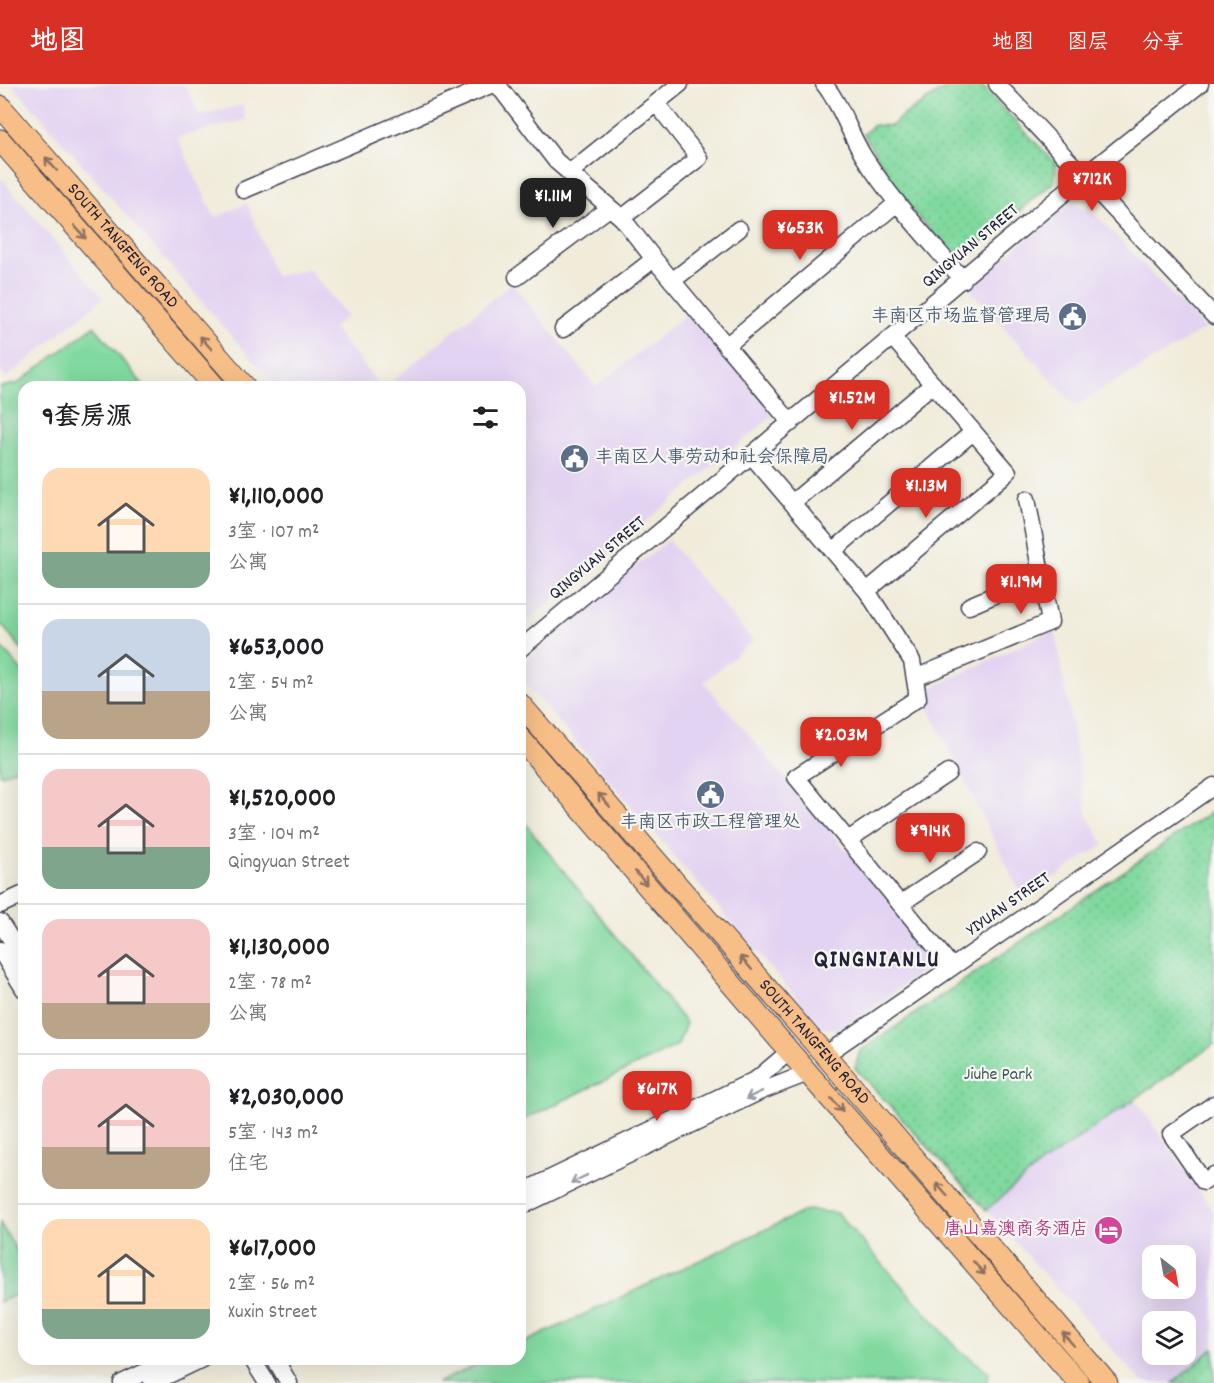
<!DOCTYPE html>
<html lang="zh">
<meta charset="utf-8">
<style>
:root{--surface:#fff;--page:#f6f6f6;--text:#202124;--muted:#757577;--line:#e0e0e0;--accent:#d93025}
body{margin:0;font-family:Dekko,"LXGW WenKai TC",sans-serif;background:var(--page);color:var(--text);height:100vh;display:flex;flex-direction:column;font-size:22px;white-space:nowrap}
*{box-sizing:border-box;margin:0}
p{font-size:20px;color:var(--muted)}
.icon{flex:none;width:33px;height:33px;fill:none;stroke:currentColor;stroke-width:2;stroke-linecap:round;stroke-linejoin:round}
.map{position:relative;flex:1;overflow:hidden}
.drawer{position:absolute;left:18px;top:297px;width:508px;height:984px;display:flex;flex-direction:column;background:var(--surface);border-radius:18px;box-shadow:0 6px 24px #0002}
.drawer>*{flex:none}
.needle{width:39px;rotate:149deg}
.controls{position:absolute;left:1142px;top:1161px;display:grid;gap:12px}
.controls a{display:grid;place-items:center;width:54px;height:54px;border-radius:12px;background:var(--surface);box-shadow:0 6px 24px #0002;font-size:30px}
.price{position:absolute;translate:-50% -51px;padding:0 14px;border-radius:12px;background:var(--accent);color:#fff;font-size:20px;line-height:39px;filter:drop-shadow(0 2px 3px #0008)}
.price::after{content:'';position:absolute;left:50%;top:36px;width:18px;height:14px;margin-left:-9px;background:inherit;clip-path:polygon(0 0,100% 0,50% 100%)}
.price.active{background:#222;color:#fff}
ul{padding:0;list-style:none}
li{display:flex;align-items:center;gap:18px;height:150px;padding:0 24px}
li+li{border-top:2px solid var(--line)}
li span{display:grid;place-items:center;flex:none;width:168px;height:120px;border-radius:18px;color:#555}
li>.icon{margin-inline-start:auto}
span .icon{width:72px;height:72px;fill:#fffc;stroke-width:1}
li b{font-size:26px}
h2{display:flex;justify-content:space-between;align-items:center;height:72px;padding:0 24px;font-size:26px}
header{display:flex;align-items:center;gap:36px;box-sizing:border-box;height:84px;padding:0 30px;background:var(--accent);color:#fff}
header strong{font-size:28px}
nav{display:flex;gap:33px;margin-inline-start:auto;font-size:21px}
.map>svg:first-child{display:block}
.built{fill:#e3d3f2;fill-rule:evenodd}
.park{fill:url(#park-dots);stroke:#517e6c;stroke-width:1.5}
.garden{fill:#80d99e;stroke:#517e6c;stroke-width:1.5}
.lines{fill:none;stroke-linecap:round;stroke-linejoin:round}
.minor-casing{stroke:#414053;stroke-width:19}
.major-casing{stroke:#414053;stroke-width:23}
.minor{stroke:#fff;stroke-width:16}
.major{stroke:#f7be87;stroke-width:21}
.oneway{stroke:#8c7061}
.oneway2{stroke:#9c9ca7}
.labels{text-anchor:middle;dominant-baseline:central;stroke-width:4.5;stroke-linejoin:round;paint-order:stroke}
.street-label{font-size:18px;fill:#22223b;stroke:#f6f6f2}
.service-label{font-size:18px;fill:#4e5e75;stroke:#f6f6f2;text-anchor:end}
.park-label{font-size:18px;fill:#3e5959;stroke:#f6f6f2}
.hotel-label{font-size:18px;fill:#b23c85;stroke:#f6f6f2;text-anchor:end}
.district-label{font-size:24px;font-weight:bold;letter-spacing:1.5px;fill:#22223b;stroke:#f6f6f2}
</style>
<header>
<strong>地图</strong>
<nav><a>地图</a><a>图层</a><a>分享</a></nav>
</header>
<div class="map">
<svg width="1214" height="1299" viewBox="0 0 1214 1299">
<defs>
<pattern id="park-dots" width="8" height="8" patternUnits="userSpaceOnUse" patternTransform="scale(1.5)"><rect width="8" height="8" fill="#80d99e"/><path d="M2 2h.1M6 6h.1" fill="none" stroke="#6eba89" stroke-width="1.8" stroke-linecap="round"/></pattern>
</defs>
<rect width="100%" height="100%" fill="#f6f6f2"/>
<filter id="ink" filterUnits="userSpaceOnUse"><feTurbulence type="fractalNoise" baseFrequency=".0167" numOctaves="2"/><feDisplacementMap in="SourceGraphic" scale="12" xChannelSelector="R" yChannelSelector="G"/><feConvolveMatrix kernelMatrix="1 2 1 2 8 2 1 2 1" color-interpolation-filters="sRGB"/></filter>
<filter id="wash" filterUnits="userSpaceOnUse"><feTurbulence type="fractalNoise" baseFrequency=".008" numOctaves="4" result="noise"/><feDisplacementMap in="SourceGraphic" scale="24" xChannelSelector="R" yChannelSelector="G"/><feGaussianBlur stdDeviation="1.35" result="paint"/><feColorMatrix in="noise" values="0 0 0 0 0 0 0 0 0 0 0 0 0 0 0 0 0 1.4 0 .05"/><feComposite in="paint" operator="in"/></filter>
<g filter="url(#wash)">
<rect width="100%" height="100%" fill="#f1ecda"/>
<path class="built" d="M12,0H185L199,31L243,21L246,36L177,53L215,134L247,119L275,192L309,185L347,232L333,244L381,303H276Z
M0,93L103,214L6,294L0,286Z
M1071,118L1095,130L1205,245L1075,322L969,204Z
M512,199L596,303L688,229L775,330L521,542L520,303H385Z
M668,456L753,557L704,598L938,875L844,945L822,944L521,594L520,580Z
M1055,545L1087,731L1104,760L1023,814L921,609Z
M1135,1015L1214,1128V1264L1173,1299H1143L986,1126L1040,1081ZM1152,1172H1185V1204H1152ZM1152,1238H1185V1270H1152Z"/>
<path class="park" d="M952,0H980L1056,80L1054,98L959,177L909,123L863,50L874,41L892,42L902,32Z
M1214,726V960L1040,1081L986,1126L855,984L860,967Z
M1214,1264V1299H1173Z"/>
<path class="garden" d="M94,242L145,303H24V568L0,539V303L17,300Z
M0,561L24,590V681L2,691L0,690Z
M520,733L686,939L678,961L521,1037Z
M807,1126L837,1129L958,1265L989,1288L987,1299H437L489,1275H520L521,1260Z
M0,1139L24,1179V1207L0,1218Z"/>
</g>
<g filter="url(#ink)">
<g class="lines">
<defs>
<path id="minor" d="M497,0L556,77L622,134L654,175L791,339
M824,0C842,22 849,49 864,73C892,117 929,156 963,196
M997,0L1214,232
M569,89L680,0
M244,106L493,0
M622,134L699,74L656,19
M517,193L609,124
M672,197L739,145
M563,245L654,175
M726,262L897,119
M752,372L867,507L1008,388L893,254
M792,419L933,300
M833,467L973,348
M867,507L912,577L918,614L796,693L952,883
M969,522L1041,491
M520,565L1083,93L1200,0
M915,594L1050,538L1027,415
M848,756L948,689
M900,820L978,768
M0,821L24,810
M0,838L24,876
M0,866L24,905
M825,971L1214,702
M1214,1020L1171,1050L1204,1098L1214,1091
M520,1109L757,995L790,967
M520,1123L759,1008L808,989
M252,1275L267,1299
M275,1275L289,1299
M122,1299L172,1275
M152,1299L202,1275"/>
<g id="major">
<path id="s1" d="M0,22L245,303"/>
<path d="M0,56L215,303"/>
<path id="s2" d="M520,620L825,971L1107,1299"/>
<path d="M520,654L808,989L1079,1299"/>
</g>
</defs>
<use href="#minor" class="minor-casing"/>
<use href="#major" class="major-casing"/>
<use href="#minor" class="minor"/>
<use href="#major" class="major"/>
</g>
<defs><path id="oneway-shaft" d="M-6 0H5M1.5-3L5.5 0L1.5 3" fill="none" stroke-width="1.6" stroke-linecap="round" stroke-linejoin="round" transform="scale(1.5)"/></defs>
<g class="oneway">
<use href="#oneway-shaft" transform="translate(51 80) rotate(-131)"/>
<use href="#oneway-shaft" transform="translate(80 148) rotate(49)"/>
<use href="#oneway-shaft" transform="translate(206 259) rotate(-131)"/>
<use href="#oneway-shaft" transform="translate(604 716) rotate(-131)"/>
<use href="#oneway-shaft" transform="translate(641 794) rotate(49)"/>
<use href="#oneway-shaft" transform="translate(746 879) rotate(-131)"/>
<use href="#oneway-shaft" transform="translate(837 1021) rotate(49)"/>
<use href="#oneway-shaft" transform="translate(942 1106) rotate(-131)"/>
<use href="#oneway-shaft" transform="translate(979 1184) rotate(49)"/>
<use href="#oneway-shaft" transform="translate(1068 1255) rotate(-131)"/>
</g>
<g class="oneway2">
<use href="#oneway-shaft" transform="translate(754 1011) rotate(155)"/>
<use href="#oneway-shaft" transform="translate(579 1095) rotate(154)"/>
</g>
</g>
<defs>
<symbol id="civic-disc" viewBox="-11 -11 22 22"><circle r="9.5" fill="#5c6f8a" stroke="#f6f6f2"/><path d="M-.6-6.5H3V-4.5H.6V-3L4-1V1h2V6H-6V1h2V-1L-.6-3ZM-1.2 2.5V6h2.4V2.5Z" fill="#fff"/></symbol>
<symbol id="hotel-disc" viewBox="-11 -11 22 22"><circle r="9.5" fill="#d1479c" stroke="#f6f6f2"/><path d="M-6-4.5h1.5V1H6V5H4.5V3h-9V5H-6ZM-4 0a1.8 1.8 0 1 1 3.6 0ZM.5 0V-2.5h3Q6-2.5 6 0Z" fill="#fff"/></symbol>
</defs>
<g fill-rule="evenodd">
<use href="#civic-disc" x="1056" y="216" width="33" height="33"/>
<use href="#civic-disc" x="558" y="358" width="33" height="33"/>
<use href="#civic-disc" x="694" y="694" width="33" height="33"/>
<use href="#hotel-disc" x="1092" y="1130" width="33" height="33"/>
</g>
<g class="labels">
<g class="street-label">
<text stroke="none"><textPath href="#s1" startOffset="186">SOUTH TANGFENG ROAD</textPath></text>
<text transform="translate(971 163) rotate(-40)">QINGYUAN STREET</text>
<text transform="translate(598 475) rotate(-40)">QINGYUAN STREET</text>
<text transform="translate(1009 821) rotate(-35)">YIYUAN STREET</text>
<text stroke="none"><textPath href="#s2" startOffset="448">SOUTH TANGFENG ROAD</textPath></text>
</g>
<g class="service-label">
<text x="1051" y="233">丰南区市场监督管理局</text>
<text x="595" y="374" text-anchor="start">丰南区人事劳动和社会保障局</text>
<text x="710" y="739" text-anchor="middle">丰南区市政工程管理处</text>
</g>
<g class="park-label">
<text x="998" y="991">Jiuhe Park</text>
</g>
<g class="hotel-label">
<text x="1088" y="1146">唐山嘉澳商务酒店</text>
</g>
<g class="district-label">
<text x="877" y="877">QINGNIANLU</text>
</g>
</g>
</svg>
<div class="controls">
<a><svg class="needle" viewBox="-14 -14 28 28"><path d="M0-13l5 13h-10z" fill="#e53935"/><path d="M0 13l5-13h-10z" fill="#757577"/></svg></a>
<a><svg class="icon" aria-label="layers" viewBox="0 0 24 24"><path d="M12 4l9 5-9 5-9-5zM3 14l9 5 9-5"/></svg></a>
</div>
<b class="price" style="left:1092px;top:128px">¥712K</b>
<b class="price active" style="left:553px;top:145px">¥1.11M</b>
<b class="price" style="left:800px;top:177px">¥653K</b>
<b class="price" style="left:852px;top:347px">¥1.52M</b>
<b class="price" style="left:926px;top:435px">¥1.13M</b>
<b class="price" style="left:1021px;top:531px">¥1.19M</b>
<b class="price" style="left:841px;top:684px">¥2.03M</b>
<b class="price" style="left:930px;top:780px">¥914K</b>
<b class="price" style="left:657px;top:1038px">¥617K</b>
<section class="drawer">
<h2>9套房源<svg class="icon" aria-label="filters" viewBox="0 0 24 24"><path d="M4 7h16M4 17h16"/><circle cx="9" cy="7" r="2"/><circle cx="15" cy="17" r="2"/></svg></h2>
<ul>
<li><span style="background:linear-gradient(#ffd9b3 70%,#7fa58c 0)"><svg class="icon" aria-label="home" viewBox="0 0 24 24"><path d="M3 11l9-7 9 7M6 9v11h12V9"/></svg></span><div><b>¥1,110,000</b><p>3室 · 107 m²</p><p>公寓</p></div></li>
<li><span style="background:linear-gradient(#c9d6e8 60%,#b9a48a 0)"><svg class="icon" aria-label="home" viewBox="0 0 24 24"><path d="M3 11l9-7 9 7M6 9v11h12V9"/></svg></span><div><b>¥653,000</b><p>2室 · 54 m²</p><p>公寓</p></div></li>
<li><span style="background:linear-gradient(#f6c9c9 65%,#7fa58c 0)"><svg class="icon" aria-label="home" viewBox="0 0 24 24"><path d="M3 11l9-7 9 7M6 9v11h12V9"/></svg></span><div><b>¥1,520,000</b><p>3室 · 104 m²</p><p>Qingyuan Street</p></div></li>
<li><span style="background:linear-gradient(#f6c9c9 70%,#b9a48a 0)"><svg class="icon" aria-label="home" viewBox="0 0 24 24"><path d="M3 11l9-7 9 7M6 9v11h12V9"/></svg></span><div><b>¥1,130,000</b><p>2室 · 78 m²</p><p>公寓</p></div></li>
<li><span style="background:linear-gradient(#f6c9c9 65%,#b9a48a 0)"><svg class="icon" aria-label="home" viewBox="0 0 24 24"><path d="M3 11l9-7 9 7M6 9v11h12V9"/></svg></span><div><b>¥2,030,000</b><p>5室 · 143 m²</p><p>住宅</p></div></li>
<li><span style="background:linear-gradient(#ffd9b3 75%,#7fa58c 0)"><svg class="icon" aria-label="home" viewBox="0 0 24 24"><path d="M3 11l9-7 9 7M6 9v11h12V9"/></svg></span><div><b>¥617,000</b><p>2室 · 56 m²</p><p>Xuxin Street</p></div></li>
</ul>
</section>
</div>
